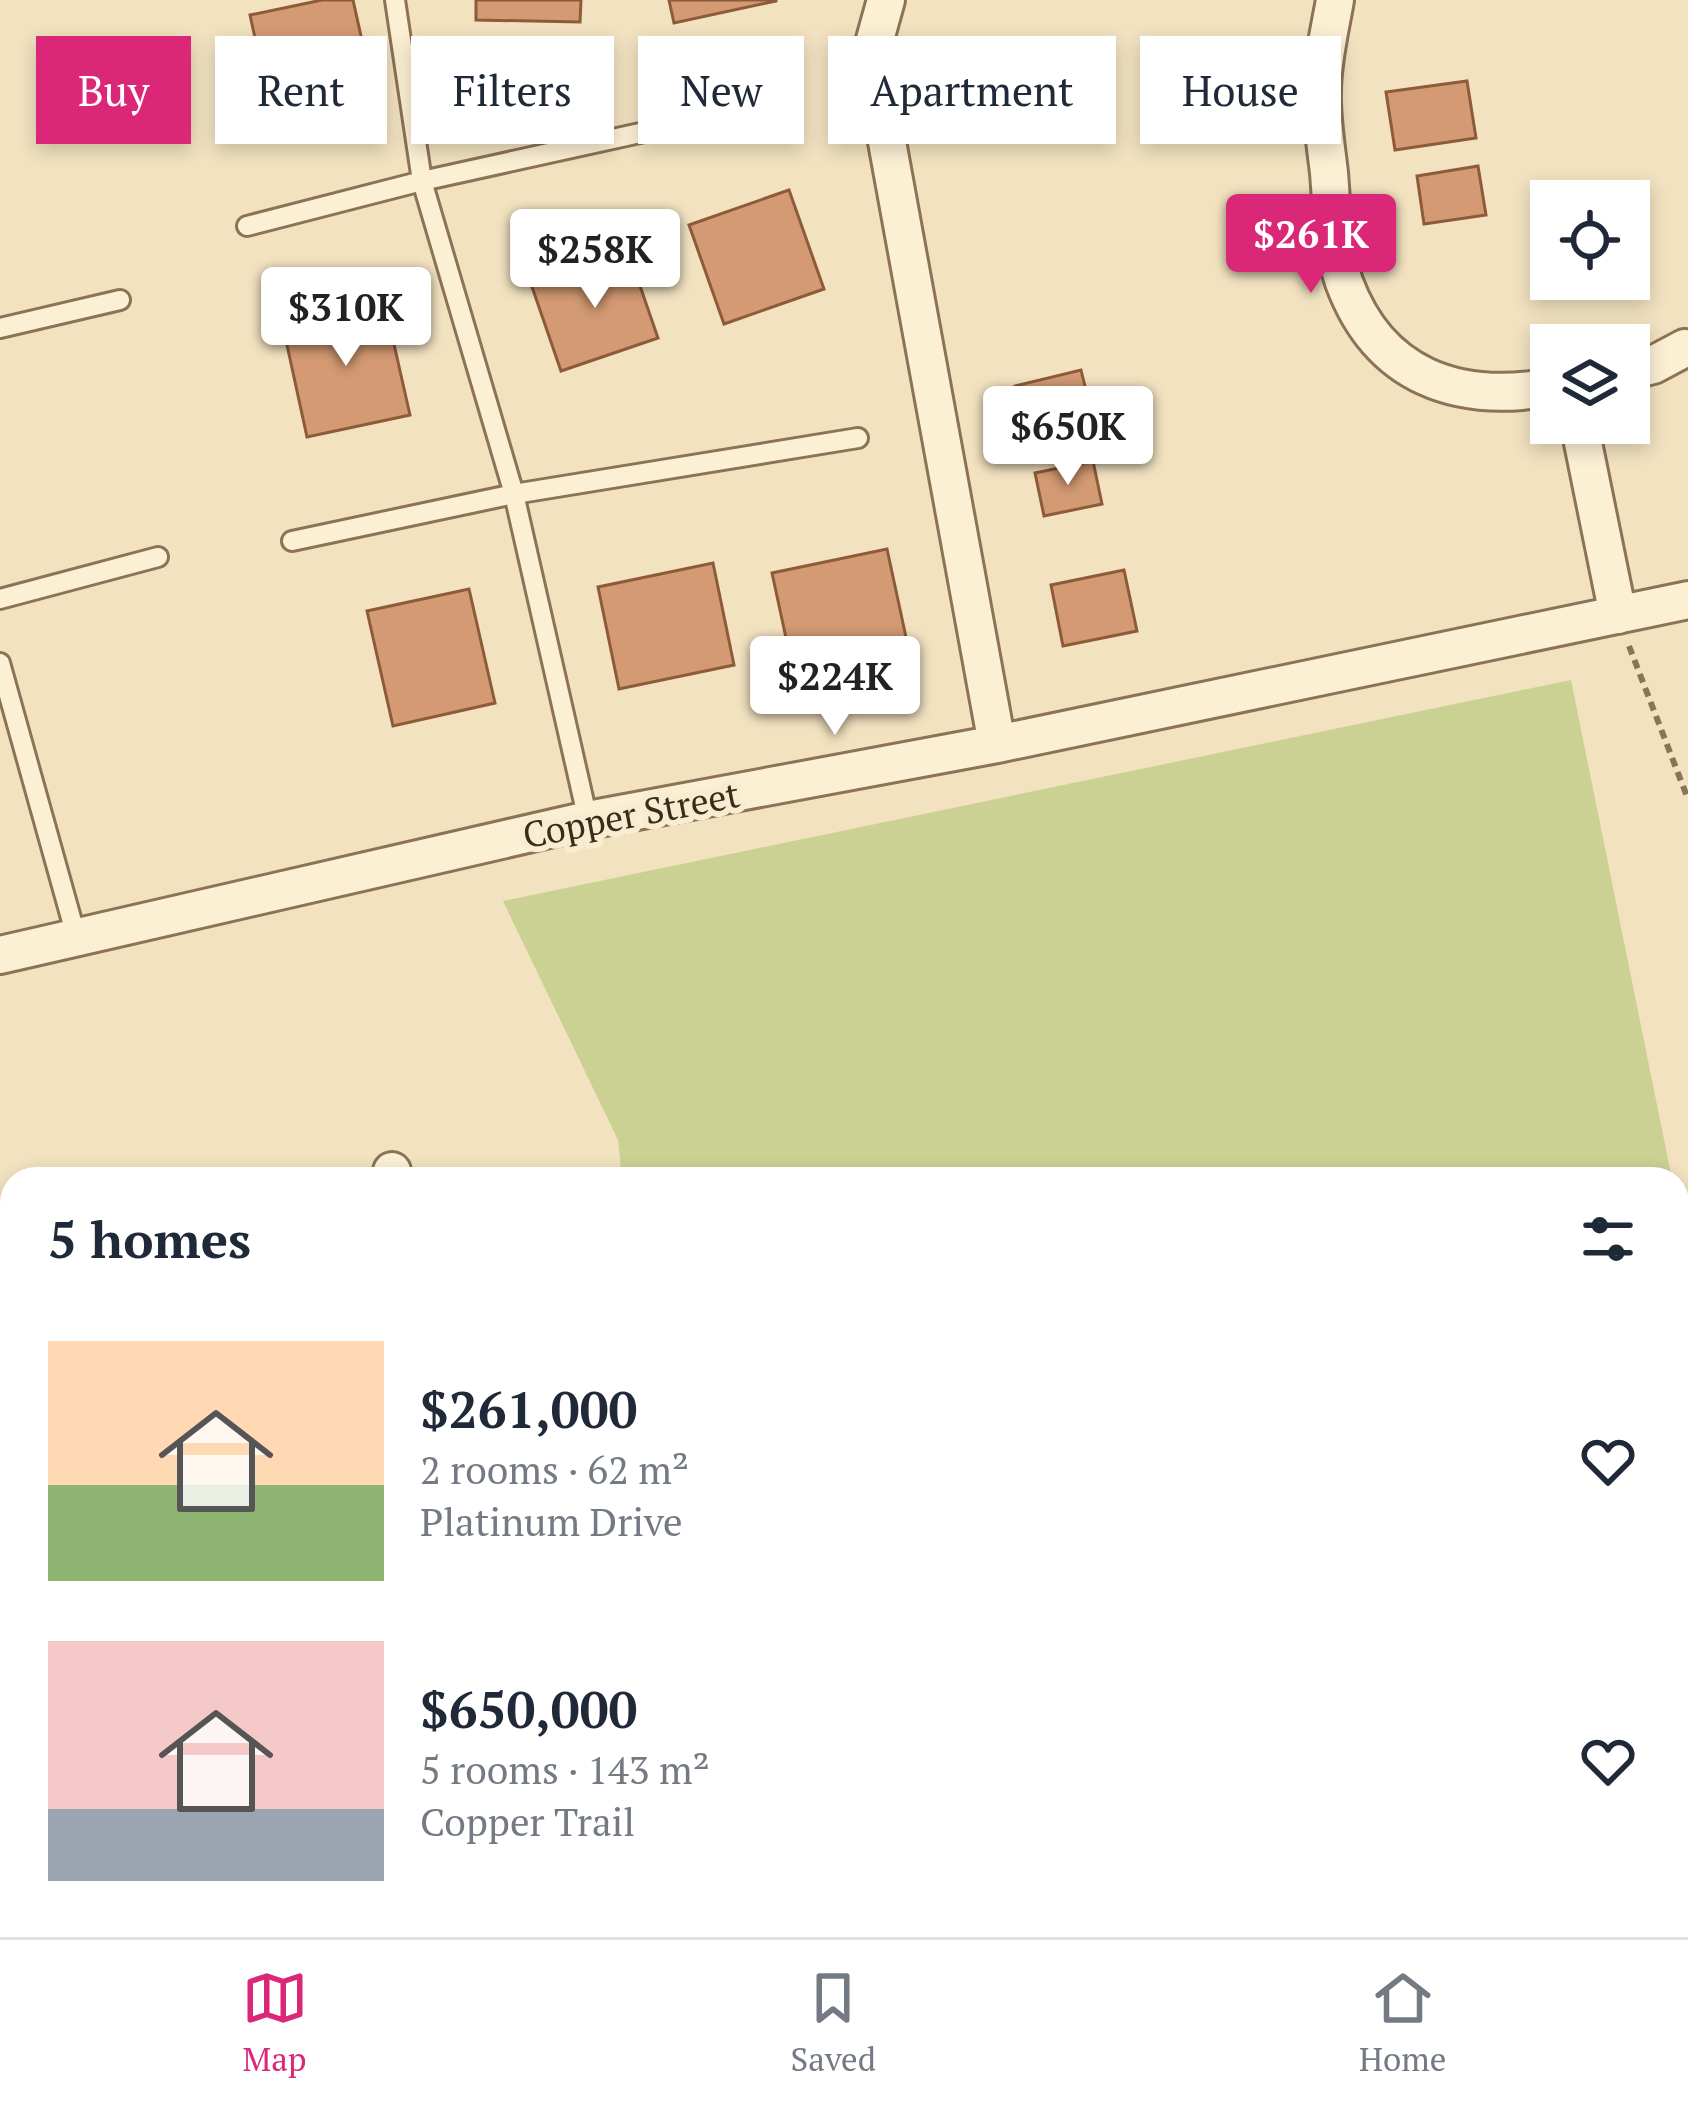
<!DOCTYPE html>
<meta charset="utf-8">
<style>
:root{--surface:#fff;--page:#f6f6f7;--text:#1f2937;--muted:#747a83;--line:#e0e1e3;--accent:#db2777}
body{margin:0;font-family:"PT Serif",serif;background:var(--page);color:var(--text);height:100vh;display:flex;flex-direction:column;font-size:45px;white-space:nowrap}
*{box-sizing:border-box;margin:0}
p{font-size:39px;color:var(--muted)}
.icon{flex:none;width:66px;height:66px;fill:none;stroke:currentColor;stroke-width:2;stroke-linecap:round;stroke-linejoin:round}
.map{position:relative;flex:1;overflow:hidden}
.panel{position:absolute;left:0px;top:1167px;width:1689px;height:771px;display:flex;flex-direction:column;background:var(--surface);border-radius:36px 36px 0 0;box-shadow:0 6px 18px #0003}
.panel>*{flex:none}
.top-card{position:absolute;left:36px;top:36px;width:1617px;height:108px;display:flex;gap:24px}
.controls{position:absolute;left:1530px;top:180px;display:grid;gap:24px}
.controls a{display:grid;place-items:center;width:120px;height:120px;border-radius:0px;background:var(--surface);box-shadow:0 6px 18px #0003;font-size:60px}
.price{position:absolute;translate:-50% -102px;padding:0 27px;border-radius:12px;background:#fff;color:#222;font-size:39px;line-height:78px;filter:drop-shadow(0 3px 6px #0008)}
.price::after{content:'';position:absolute;left:50%;top:72px;width:36px;height:27px;margin-left:-18px;background:inherit;clip-path:polygon(0 0,100% 0,50% 100%)}
.price.active{background:var(--accent);color:#fff}
ul{padding:0;list-style:none}
li{display:flex;align-items:center;gap:36px;height:300px;padding:0 48px}
li span{display:grid;place-items:center;flex:none;width:336px;height:240px;border-radius:0px;color:#555}
li>.icon{margin-inline-start:auto}
span .icon{width:144px;height:144px;fill:#fffc;stroke-width:1}
li b{font-size:51px}
h2{display:flex;justify-content:space-between;align-items:center;height:144px;padding:0 48px;font-size:51px}
.pill{padding:0 42px;border-radius:0px;background:var(--surface);box-shadow:0 6px 18px #0003;font-size:42px;line-height:108px}
.pill.active{background:var(--accent);color:#fff}
.dock{display:flex;justify-content:space-around;align-items:center;height:168px;border-top:3px solid var(--line);background:var(--surface);font-size:33px;color:var(--muted)}
.dock a{display:grid;justify-items:center;gap:6px}
.dock .active{color:var(--accent)}
.map>svg:first-child{display:block}
.green{fill:#cad193}
.building{fill:#d39a73;stroke:#8e5b3a;stroke-width:3}
.lines{fill:none;stroke-linecap:round;stroke-linejoin:round}
.lane-casing{stroke:#8c7356;stroke-width:24}
.street-casing{stroke:#8c7356;stroke-width:42}
.path{stroke:#8c7356;stroke-width:6;stroke-dasharray:9 6;stroke-linecap:butt}
.lane{stroke:#fcf0d4;stroke-width:18}
.street{stroke:#fcf0d4;stroke-width:36}
.labels{text-anchor:middle;dominant-baseline:central;stroke-width:12;stroke-linejoin:round;paint-order:stroke}
.street-label{font-size:36px;fill:#3b2b1c;stroke:#f8edd1}
</style>
<div class="map">
<svg width="1688" height="1937" viewBox="0 0 1688 1937">
<rect width="100%" height="100%" fill="#f2e2c0"/>
<path class="green" d="M1571,680L1672,1179H622L618,1140L503,901Z
M1677,1204L1688,1258V1937H576L572,1926H1677Z"/>
<path class="building" d="M322,0H353L377,108L275,130L250,15Z
M476,0H581L580,22L476,20Z
M669,0H776V1L674,23Z
M1467,81L1476,138L1395,150L1386,92Z
M1478,166L1486,215L1424,224L1417,176Z
M789,190L824,289L724,324L689,225Z
M628,251L658,338L561,371L531,284Z
M384,300L410,415L307,437L282,322Z
M1081,370L1095,427L1012,447L1004,415L1021,411L1015,386Z
M1093,461L1102,504L1044,516L1035,473Z
M887,549L909,651L794,675L772,573Z
M713,563L734,665L619,689L598,587Z
M1124,570L1137,631L1063,646L1051,585Z
M469,589L495,703L393,726L367,611Z"/>
<g class="lines">
<defs>
<path id="lane" d="M395,0L422,181L514,494L588,820
M247,226L422,181L790,100
M0,328L120,300
M292,541L514,494L858,438
M0,599L158,557
M0,663L76,936"/>
<path id="street" d="M886,0L871,54L997,744
M1335,0C1330,29 1322,61 1322,91C1321,118 1326,146 1329,173C1332,208 1332,248 1344,282C1379,377 1458,404 1551,387
M1629,371L1653,365L1685,348
M1579,423L1618,615
M0,955L588,820L997,744L1688,600
M392,1171L393,1179
M0,1368L12,1401
M0,1909L12,1905
M373,1926L377,1937"/>
</defs>
<use href="#lane" class="lane-casing"/>
<use href="#street" class="street-casing"/>
<path class="path" d="M1629,646L1688,799"/>
<use href="#lane" class="lane"/>
<use href="#street" class="street"/>
</g>
<g class="labels">
<g class="street-label">
<text transform="translate(631 814) rotate(-11)">Copper Street</text>
</g>
</g>
</svg>
<div class="controls">
<a><svg class="icon" aria-label="locate" viewBox="0 0 24 24"><circle cx="12" cy="12" r="6"/><path d="M12 2v4M12 18v4M2 12h4M18 12h4"/></svg></a>
<a><svg class="icon" aria-label="layers" viewBox="0 0 24 24"><path d="M12 4l9 5-9 5-9-5zM3 14l9 5 9-5"/></svg></a>
</div>
<b class="price active" style="left:1311px;top:296px">$261K</b>
<b class="price" style="left:595px;top:311px">$258K</b>
<b class="price" style="left:346px;top:369px">$310K</b>
<b class="price" style="left:1068px;top:488px">$650K</b>
<b class="price" style="left:835px;top:738px">$224K</b>
<div class="top-card">
<a class="pill active">Buy</a>
<a class="pill">Rent</a>
<a class="pill">Filters</a>
<a class="pill">New</a>
<a class="pill">Apartment</a>
<a class="pill">House</a>
</div>
<section class="panel">
<h2>5 homes<svg class="icon" aria-label="filters" viewBox="0 0 24 24"><path d="M4 7h16M4 17h16"/><circle cx="9" cy="7" r="2"/><circle cx="15" cy="17" r="2"/></svg></h2>
<ul>
<li><span style="background:linear-gradient(#ffd9b3 60%,#8fb573 0)"><svg class="icon" aria-label="home" viewBox="0 0 24 24"><path d="M3 11l9-7 9 7M6 9v11h12V9"/></svg></span><div><b>$261,000</b><p>2 rooms · 62 m²</p><p>Platinum Drive</p></div><svg class="icon" aria-label="heart" viewBox="0 0 24 24"><path d="M12 20l-8-8c-3-5 5-10 8-4 3-6 11-1 8 4z"/></svg></li>
<li><span style="background:linear-gradient(#f6c9c9 70%,#9aa5b1 0)"><svg class="icon" aria-label="home" viewBox="0 0 24 24"><path d="M3 11l9-7 9 7M6 9v11h12V9"/></svg></span><div><b>$650,000</b><p>5 rooms · 143 m²</p><p>Copper Trail</p></div><svg class="icon" aria-label="heart" viewBox="0 0 24 24"><path d="M12 20l-8-8c-3-5 5-10 8-4 3-6 11-1 8 4z"/></svg></li>
</ul>
</section>
</div>
<nav class="dock">
<a class="active"><svg class="icon" aria-label="map" viewBox="0 0 24 24"><path d="M3 6l6-2 6 2 6-2v14l-6 2-6-2-6 2zM9 4v14M15 6v14"/></svg>Map</a>
<a><svg class="icon" aria-label="saved" viewBox="0 0 24 24"><path d="M7 4h10v16l-5-4-5 4z"/></svg>Saved</a>
<a><svg class="icon" aria-label="home" viewBox="0 0 24 24"><path d="M3 11l9-7 9 7M6 9v11h12V9"/></svg>Home</a>
</nav>
